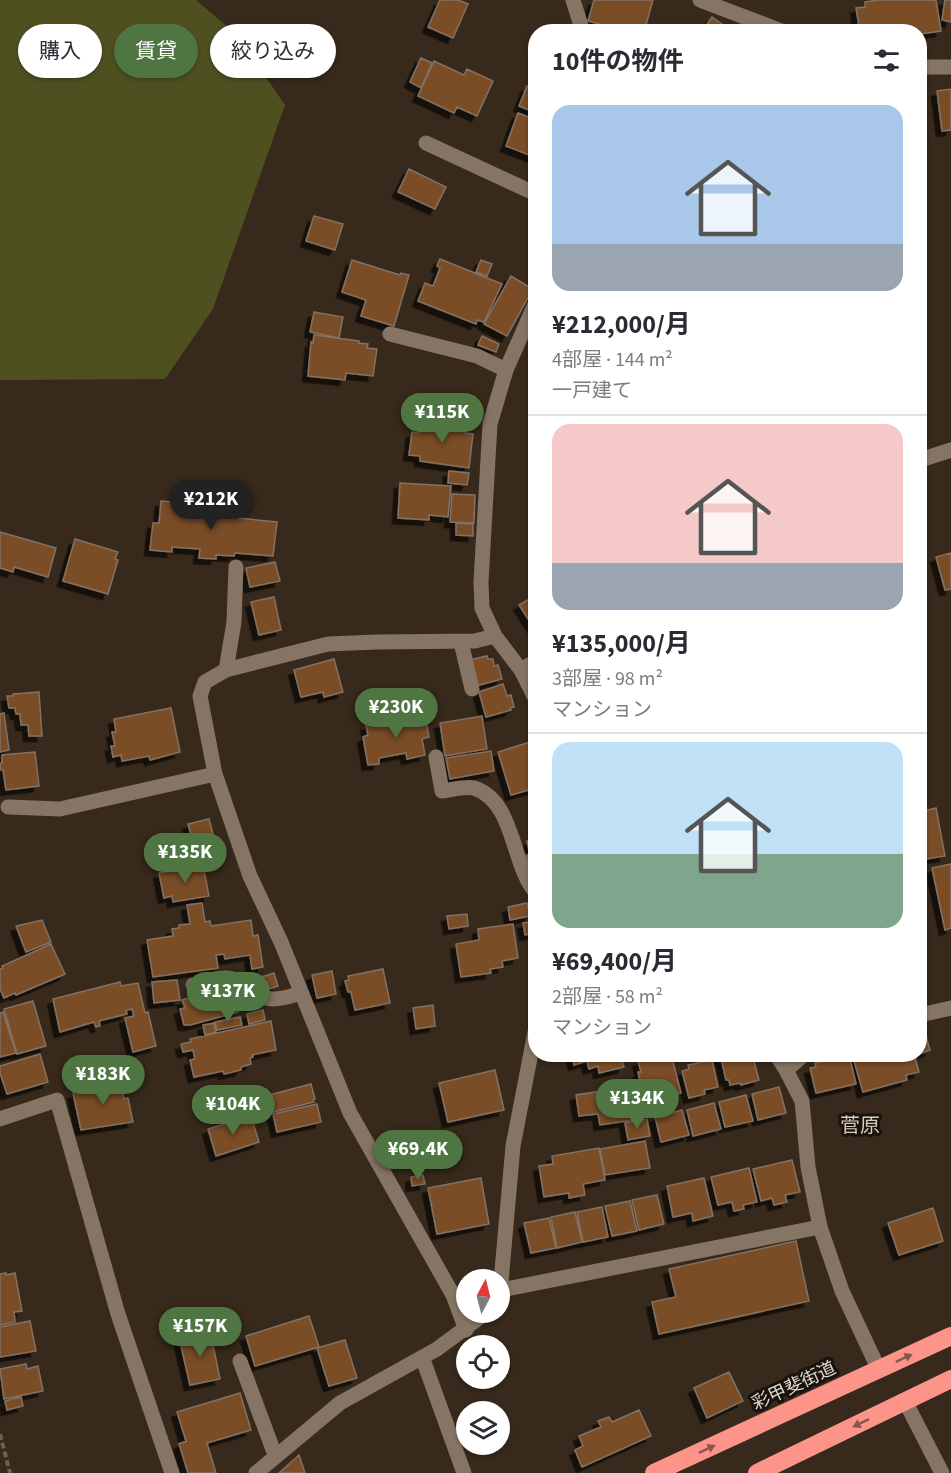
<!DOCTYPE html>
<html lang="ja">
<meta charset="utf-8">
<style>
:root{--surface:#fff;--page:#f7f7f7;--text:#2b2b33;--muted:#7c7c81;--line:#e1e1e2;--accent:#4f7642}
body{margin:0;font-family:"Source Sans 3","Noto Sans JP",sans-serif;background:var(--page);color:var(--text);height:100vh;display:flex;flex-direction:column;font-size:22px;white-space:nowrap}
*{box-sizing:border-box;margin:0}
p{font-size:20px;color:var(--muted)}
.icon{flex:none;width:33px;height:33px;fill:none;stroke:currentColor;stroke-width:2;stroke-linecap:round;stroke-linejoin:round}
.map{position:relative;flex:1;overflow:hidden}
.drawer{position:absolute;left:528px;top:24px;width:399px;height:1038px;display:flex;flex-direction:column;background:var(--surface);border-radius:24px;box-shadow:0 2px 4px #0004}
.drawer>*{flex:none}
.hud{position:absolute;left:18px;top:24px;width:420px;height:54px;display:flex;gap:12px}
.needle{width:39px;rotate:7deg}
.tools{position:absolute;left:456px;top:1269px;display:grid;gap:12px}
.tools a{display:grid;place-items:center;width:54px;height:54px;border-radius:50%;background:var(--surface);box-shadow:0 2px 4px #0004;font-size:30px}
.price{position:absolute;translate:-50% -51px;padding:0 14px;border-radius:21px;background:var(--accent);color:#fff;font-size:20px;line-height:39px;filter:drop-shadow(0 2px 3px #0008)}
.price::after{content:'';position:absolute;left:50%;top:36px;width:18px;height:14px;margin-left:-9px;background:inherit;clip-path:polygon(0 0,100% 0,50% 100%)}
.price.selected{background:#222;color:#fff}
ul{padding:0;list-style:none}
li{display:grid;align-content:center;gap:12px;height:318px;padding:0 24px}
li+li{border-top:2px solid var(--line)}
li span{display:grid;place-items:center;height:186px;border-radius:18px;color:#555}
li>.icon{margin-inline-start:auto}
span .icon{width:108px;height:108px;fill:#fffc;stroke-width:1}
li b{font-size:26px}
h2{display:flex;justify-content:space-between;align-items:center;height:72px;padding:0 24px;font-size:26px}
.chip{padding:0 21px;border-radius:27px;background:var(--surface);box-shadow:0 2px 4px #0004;font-size:21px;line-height:54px}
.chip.selected{background:var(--accent);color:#fff}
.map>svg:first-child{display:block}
.green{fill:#4f5020}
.building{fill:#7a4e28;stroke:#837163;stroke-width:1.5;filter:url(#shadow)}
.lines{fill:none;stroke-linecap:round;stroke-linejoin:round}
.path{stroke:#6d6155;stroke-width:4;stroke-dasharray:6 3;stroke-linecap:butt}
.lane{stroke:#867565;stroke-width:15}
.street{stroke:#867565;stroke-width:15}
.highway{stroke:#fd948a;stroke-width:18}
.oneway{fill:#8b544c}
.labels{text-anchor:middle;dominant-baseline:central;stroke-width:6;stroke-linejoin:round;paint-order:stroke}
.street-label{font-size:18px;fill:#e1d8cf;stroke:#19130d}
.neighbourhood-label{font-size:20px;fill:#ddcbb9;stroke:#19130d}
</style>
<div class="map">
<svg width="951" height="1473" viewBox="0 0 951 1473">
<defs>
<filter id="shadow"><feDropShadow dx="-5.5" dy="5.5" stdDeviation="0" flood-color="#0009"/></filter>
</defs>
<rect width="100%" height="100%" fill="#37291b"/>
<path class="green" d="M0,0H196L236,34L285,105L213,309L165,379L0,380Z"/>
<path class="building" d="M440,0H458L468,4L453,38L428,27Z
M594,0H653L644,32H628L588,21Z
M879,0H936L941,31L920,34V32H860L856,8L865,7V2Z
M945,0H951V22L942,20Z
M712,17L733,32H702Z
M421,58L432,63L421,88L410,82Z
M434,61L464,75L467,69L493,81L477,116L457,107L454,113L418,96Z
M527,86L536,89V113L519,106Z
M951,89V130L942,131L937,91Z
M518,113L536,120L534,157L506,146Z
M409,169L446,187L435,209L398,192Z
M314,216L343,224L335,250L306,241Z
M440,259L502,284L484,322L477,320L476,324L418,301L425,283L433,286L440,268L437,266Z
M352,260L400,275L401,273L409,275L394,326L361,316L366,300L342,292Z
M481,260L492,264L487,276L476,272Z
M511,276L531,288L528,293L530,294L507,336L484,324Z
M314,312L343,317L339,338L310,332Z
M314,335L359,341V343L368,344L367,348L377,349L373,376L346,373L345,380L308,376L311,342L313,343Z
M482,336L499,344L496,352L478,345Z
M420,421L466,426L465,433L473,434L469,468L420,461V456L409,455L412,432L419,433Z
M449,471L469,473L467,485L448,483Z
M400,483L451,486L448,517L429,515V520L398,518Z
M452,494L475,495L474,523L450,522Z
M161,501L212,505V502L239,505L238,518L277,522L273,556L235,553L234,556L216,555V559L199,558L200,549L172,547V552L150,550L153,523H159Z
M456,523L473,524V536L456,535Z
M0,532L56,548L48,577L14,567L13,572L0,568Z
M75,539L118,552L115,559L118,560L108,594L63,581Z
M951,553V589L945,590L936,557Z
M275,562L280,581L250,587L246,568Z
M536,595V631L519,605Z
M274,597L281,630L259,635L251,602Z
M487,656L488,659H493L494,666L498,665L502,679L476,686L469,660Z
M334,659L343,692L324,697L323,692L301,697L294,670Z
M503,684L507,696L511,695L514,707L510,708L511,710L486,717L479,692Z
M39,692L42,736H29L28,725H21L20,714H16L15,708H9L7,696H13V694Z
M402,705L404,715L387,718L386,716H384L383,708Z
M171,708L180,752L150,760L149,756L122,761L121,755L113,757L111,746H115L112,732H116L114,719Z
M4,713L9,750L0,752V714Z
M425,714L429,737L422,739L425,755L407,759L406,753L379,758V764L368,765L363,737L368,735L366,725Z
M482,716L487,749L445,756L440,723Z
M530,742L534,753H536V788L511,795L498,752Z
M491,751L494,771L450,779L446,758Z
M35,752L39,786L6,790L3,770H1L0,764L2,762V755Z
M936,808L945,856L920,860V812Z
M209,819L217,849L196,854L188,824Z
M536,839V867L533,868L532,862H528L527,855H530L527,841Z
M951,864V928L945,930L932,868Z
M203,865L209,896L173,902L172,896L164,898L159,873Z
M202,903L205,922L210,921L211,926L251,920L253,936L258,935L263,967L252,969L250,955L225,959L224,954L216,955L218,968L153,977L147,940L173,936L172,929L179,928V925L190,924L187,905Z
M527,903L530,916L510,920L508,907Z
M467,914L468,926L449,929L447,916Z
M42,920L51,942L26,952L16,926Z
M536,921V933L525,935L523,923Z
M513,924L518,958L502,961L503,967L490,969L491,973L461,977L456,944L479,940L478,929Z
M51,944L65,974L16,995L15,993L4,998L0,989V969L3,968L2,966Z
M383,969L390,1003L355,1010L351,992H348L345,981L349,980L348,976Z
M332,971L336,994L317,998L312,975Z
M274,973L278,986L260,992L255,979Z
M177,980L180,1000L154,1003L152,982Z
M120,982L121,986L138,983L145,1013L148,1012L156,1046L133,1052L125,1018L134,1016L132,1009L126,1010L127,1014L99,1021L100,1026L96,1027L94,1022L60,1032L53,999Z
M230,986L232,994L237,992L242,1008L237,1009L238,1012L190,1025H184L180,1009L185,1008L182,1000Z
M33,1001L46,1046L17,1054L4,1009Z
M433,1005L435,1026L416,1029L413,1008Z
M263,1010L265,1020L249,1024L247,1014Z
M3,1012L16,1053L0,1057V1013Z
M240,1017L242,1025L217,1030L215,1022Z
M271,1021L276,1050L252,1055L253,1057L250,1058L251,1064L241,1067V1070L224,1074L223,1071L194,1077L190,1060L195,1059L193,1050L183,1052L181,1044L191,1042L190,1039Z
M214,1023L216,1032L205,1035L203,1025Z
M925,1033L930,1050L920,1054V1035Z
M40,1054L48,1082L7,1094L0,1073V1066Z
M572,1054H620L624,1067L599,1073L598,1066L589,1069L587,1061L574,1065Z
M663,1054H671L681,1093L648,1101L645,1088L642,1089L638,1072H641L638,1061Z
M720,1054H752L759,1080L741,1085L740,1083L730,1085L729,1080H726Z
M852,1054H914L919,1072L906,1075L907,1080L863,1092Z
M849,1055L856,1084L816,1093L810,1068L816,1067L815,1063Z
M712,1060L718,1087L704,1090L705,1094L689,1098L682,1071L689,1069L688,1065Z
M495,1070L504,1110L448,1122L439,1083Z
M121,1080L124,1099L128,1098L133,1122L81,1130L73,1093L92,1089L91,1086Z
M311,1084L315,1099L313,1100L314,1102L273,1112L269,1095Z
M634,1086L640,1119L600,1125L598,1114L579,1116L576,1095Z
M779,1087L786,1113L758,1120L752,1094Z
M746,1095L753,1121L725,1127L719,1102Z
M714,1103L721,1129L693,1136L687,1110Z
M317,1104L321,1122L277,1132L273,1114Z
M682,1110L689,1135L661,1142L655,1117Z
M251,1116L259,1142L216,1156L208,1129Z
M647,1119L650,1136L628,1140L625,1123Z
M645,1141L650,1168L605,1175L600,1149Z
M599,1148L605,1180L583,1184L585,1195L569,1198V1193L544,1197L539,1166L553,1164L552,1156Z
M792,1160L800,1192L785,1195L787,1202L774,1205L772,1198L761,1201L753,1169Z
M749,1168L757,1202L743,1205L744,1209L734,1211L732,1202L718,1205L711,1177Z
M423,1175L425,1184L412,1186L411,1177Z
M481,1178L489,1224L437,1234L428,1188Z
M704,1178L713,1216L693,1221L692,1213L673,1217L667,1186Z
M657,1195L664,1224L639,1230L632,1200Z
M630,1201L637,1231L612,1236L605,1206Z
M602,1207L608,1237L583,1242L577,1212Z
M933,1208L943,1241L899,1255L888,1223Z
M575,1212L582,1242L557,1248L551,1217Z
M549,1218L556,1248L531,1253L524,1223Z
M796,1241L809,1301L659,1334L652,1302L676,1297L669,1269Z
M6,1273V1275L15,1273L22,1311L14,1312L15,1322L0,1325V1274Z
M309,1316L319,1347L255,1366L246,1336Z
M30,1321L36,1351L0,1357V1327Z
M210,1330L220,1379L190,1385L179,1337Z
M345,1340L357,1378L329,1386L317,1348Z
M26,1364L27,1369L38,1366L43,1391L4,1399L0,1369Z
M729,1372L743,1401L707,1418L694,1388Z
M240,1393L251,1430L207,1443L216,1473H188L179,1444L186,1441L177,1412Z
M21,1397L23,1406L7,1410L5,1401Z
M639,1410L651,1436L582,1467L575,1450L583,1446L579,1436L601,1427L598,1421L609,1417L612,1422Z
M299,1455L305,1473H279Z"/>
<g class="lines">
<path class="path" d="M0,1434L10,1473"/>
<path class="lane" d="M426,143L536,194
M390,334L477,356L506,370
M461,642L472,689
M226,670L234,622L236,567
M436,757L442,791C451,790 465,786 474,788C515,801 511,864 536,893
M8,807L60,809L215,774
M193,985C204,983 224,974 235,980C241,983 245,988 251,992C267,1003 283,999 301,993
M501,1290L820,1227
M240,1361L275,1455"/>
<path class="street" d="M573,0L583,32
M700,0L784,32
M920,67H951
M536,302L506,370L490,424L481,582L482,608L495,636L521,670L536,700
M920,460L951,450
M521,670L536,661
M920,1015L951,1008
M776,1054L786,1070L802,1101L808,1167L820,1227L842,1291L879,1370
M786,1070L805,1054
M0,1119L57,1100L118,1314L172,1473
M500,1293L513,1146L536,1027
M466,1330L453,1295L350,1113L281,942L250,876L215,774L200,696L205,682L226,670L328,644L377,642L475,641L495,636
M421,1358L425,1365L464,1473
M905,1401L942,1473
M256,1473L340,1403L437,1349L487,1312"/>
<path class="highway" d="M654,1473L951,1336
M757,1473L951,1379"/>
</g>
<defs><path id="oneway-solid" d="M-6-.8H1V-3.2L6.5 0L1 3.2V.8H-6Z" transform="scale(1.5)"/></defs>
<g class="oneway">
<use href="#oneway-solid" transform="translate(904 1358) rotate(-25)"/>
<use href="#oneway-solid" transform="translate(861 1423) rotate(154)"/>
<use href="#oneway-solid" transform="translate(707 1449) rotate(-25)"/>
</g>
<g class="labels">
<g class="street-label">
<text transform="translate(794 1386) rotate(-25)">彩甲斐街道</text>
</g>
<g class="neighbourhood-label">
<text x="860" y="1126">菅原</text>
</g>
</g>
</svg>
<div class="tools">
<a><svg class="needle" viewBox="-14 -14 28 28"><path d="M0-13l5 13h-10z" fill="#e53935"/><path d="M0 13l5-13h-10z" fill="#7c7c81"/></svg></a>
<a><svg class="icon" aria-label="locate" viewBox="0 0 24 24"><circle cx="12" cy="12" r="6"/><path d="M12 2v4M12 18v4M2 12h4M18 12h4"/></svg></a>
<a><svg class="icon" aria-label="layers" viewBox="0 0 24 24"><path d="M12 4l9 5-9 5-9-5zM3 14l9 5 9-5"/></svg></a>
</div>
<b class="price" style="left:442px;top:444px">¥115K</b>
<b class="price selected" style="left:211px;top:531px">¥212K</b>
<b class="price" style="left:396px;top:739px">¥230K</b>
<b class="price" style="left:185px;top:884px">¥135K</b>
<b class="price" style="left:228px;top:1023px">¥137K</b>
<b class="price" style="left:103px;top:1106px">¥183K</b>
<b class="price" style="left:637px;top:1130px">¥134K</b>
<b class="price" style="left:233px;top:1136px">¥104K</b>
<b class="price" style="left:418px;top:1181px">¥69.4K</b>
<b class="price" style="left:200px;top:1358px">¥157K</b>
<div class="hud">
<a class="chip">購入</a>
<a class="chip selected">賃貸</a>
<a class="chip">絞り込み</a>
</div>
<section class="drawer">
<h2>10件の物件<svg class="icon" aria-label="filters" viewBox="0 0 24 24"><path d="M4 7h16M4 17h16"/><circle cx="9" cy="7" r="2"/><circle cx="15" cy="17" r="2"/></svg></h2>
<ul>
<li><span style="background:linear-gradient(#a9c7e8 75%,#9aa5b1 0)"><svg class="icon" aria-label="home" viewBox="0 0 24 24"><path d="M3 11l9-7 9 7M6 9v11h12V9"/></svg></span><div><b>¥212,000/月</b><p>4部屋 · 144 m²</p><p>一戸建て</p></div></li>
<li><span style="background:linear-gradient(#f6c9c9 75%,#9aa5b1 0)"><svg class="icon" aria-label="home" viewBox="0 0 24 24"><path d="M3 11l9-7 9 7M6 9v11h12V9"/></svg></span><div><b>¥135,000/月</b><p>3部屋 · 98 m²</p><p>マンション</p></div></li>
<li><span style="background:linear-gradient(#bfe0f5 60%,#7fa58c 0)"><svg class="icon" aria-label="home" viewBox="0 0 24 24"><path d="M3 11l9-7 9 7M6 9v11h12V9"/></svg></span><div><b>¥69,400/月</b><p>2部屋 · 58 m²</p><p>マンション</p></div></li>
</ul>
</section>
</div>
